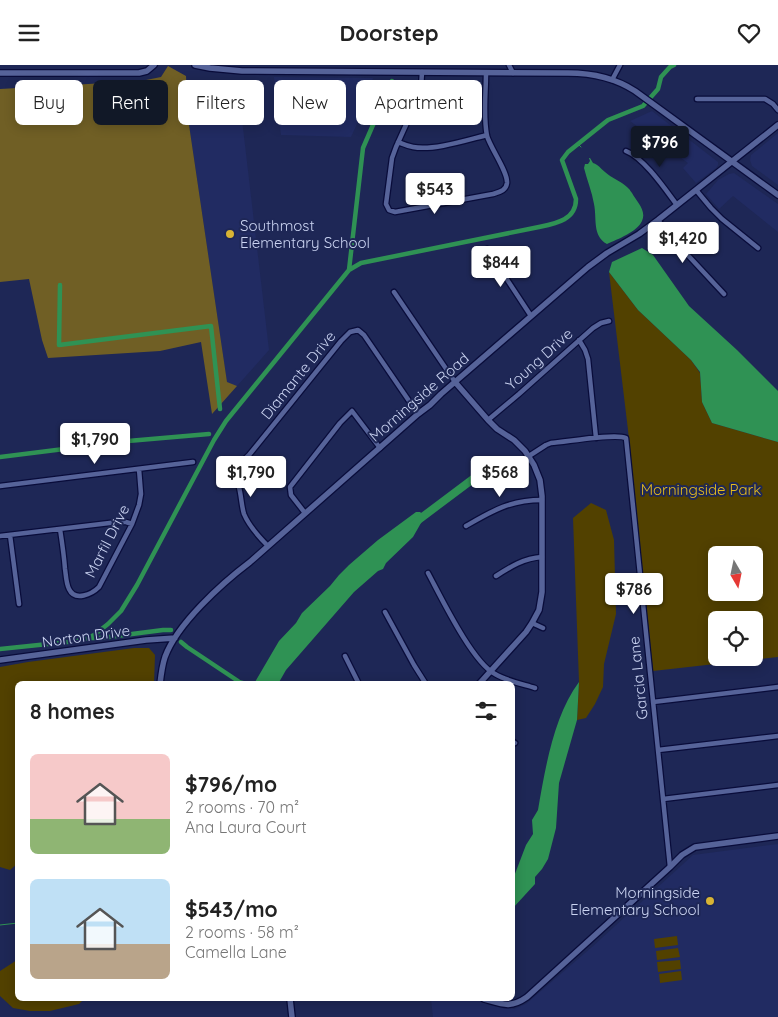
<!DOCTYPE html>
<meta charset="utf-8">
<style>
:root{--surface:#fff;--page:#f6f6f6;--text:#222;--muted:#767676;--accent:#111827}
body{margin:0;font-family:Quicksand,sans-serif;background:var(--page);color:var(--text);height:100vh;display:flex;flex-direction:column;font-size:19px;white-space:nowrap}
*{box-sizing:border-box;margin:0}
p{font-size:16px;color:var(--muted)}
.icon{flex:none;width:28px;height:28px;fill:none;stroke:currentColor;stroke-width:2;stroke-linecap:round;stroke-linejoin:round}
.map{position:relative;flex:1;overflow:hidden}
.side{position:absolute;left:15px;top:616px;width:500px;height:320px;display:flex;flex-direction:column;background:var(--surface);border-radius:8px;box-shadow:0 2px 12px #0003}
.side>*{flex:none}
.top-card{position:absolute;left:15px;top:15px;width:500px;height:45px;display:flex;gap:10px}
.needle{width:32px;rotate:171deg}
.tools{position:absolute;left:708px;top:481px;display:grid;gap:10px}
.tools a{display:grid;place-items:center;width:55px;height:55px;border-radius:8px;background:var(--surface);box-shadow:0 2px 12px #0003;font-size:25px}
.price{position:absolute;translate:-50% -42px;padding:0 11px;border-radius:5px;background:#fff;color:#222;font-size:16px;line-height:32px;filter:drop-shadow(0 1px 2px #0008)}
.price::after{content:'';position:absolute;left:50%;top:30px;width:15px;height:11px;margin-left:-8px;background:inherit;clip-path:polygon(0 0,100% 0,50% 100%)}
.price.active{background:var(--accent);color:#fff}
ul{padding:0;list-style:none}
li{display:flex;align-items:center;gap:15px;height:125px;padding:0 15px}
li span{display:grid;place-items:center;flex:none;width:140px;height:100px;border-radius:8px;color:#555}
li>.icon{margin-inline-start:auto}
span .icon{width:60px;height:60px;fill:#fffc;stroke-width:1}
li b{font-size:21px}
h2{display:flex;justify-content:space-between;align-items:center;height:60px;padding:0 15px;font-size:21px}
.chip{padding:0 18px;border-radius:8px;background:var(--surface);box-shadow:0 2px 12px #0003;font-size:18px;line-height:45px}
.chip.active{background:var(--accent);color:#fff}
header{display:flex;justify-content:space-between;align-items:center;height:65px;padding:0 15px;background:var(--surface);font-size:22px;font-weight:800}
.map>svg:first-child{display:block}
.built{fill:#212b62}
.green{fill:#524100;fill-rule:evenodd}
.forest{fill:#705f25}
.water{fill:#2f9254}
.lines{fill:none;stroke-linecap:round;stroke-linejoin:round}
.stream{stroke:#2f9254;stroke-width:1}
.canal{stroke:#2f9254;stroke-width:4.5}
.river{stroke:#2f9254;stroke-width:8}
.street-casing{stroke:#090c3a;stroke-width:7}
.secondary-casing{stroke:#090c3a;stroke-width:8}
.street{stroke:#566399;stroke-width:4.5}
.secondary{stroke:#566399;stroke-width:5.5}
.poi-dot{fill:#d8b434;stroke:#1e2756;stroke-width:2}
.labels{text-anchor:middle;dominant-baseline:central;stroke-width:4;stroke-linejoin:round;paint-order:stroke}
.poi-label{font-size:15px;fill:#cad3f1;stroke:#1e2756;text-anchor:start}
.street-label{font-size:15px;fill:#cad3f1;stroke:#1e2756}
.park-label{font-size:15px;fill:#e8be1c;stroke:#1e2756}
</style>
<header><svg class="icon" aria-label="menu" viewBox="0 0 24 24"><path d="M4 6h16M4 12h16M4 18h16"/></svg>Doorstep<svg class="icon" aria-label="heart" viewBox="0 0 24 24"><path d="M12 20l-8-8c-3-5 5-10 8-4 3-6 11-1 8 4z"/></svg></header>
<div class="map">
<svg width="778" height="952" viewBox="0 0 778 952">
<rect width="100%" height="100%" fill="#1e2756"/>
<path class="built" d="M274,12L373,13L365,41L351,72L281,70Z
M241,46L269,285L237,321L227,318L188,53Z
M652,46L718,97V100L716,103L696,118L683,103L688,98L630,56Z
M778,68V120L752,101L750,95L751,90Z
M734,108L778,139V167L733,131L719,144L706,129L718,115L729,109Z
M778,779V952H433L431,934H473L514,944L526,939L592,882L693,790Z"/>
<path class="green" d="M609,207L638,245L691,295L700,308L702,337L712,358L778,377V592L653,606L628,365ZM716,490H754V528H716ZM716,555H754V592H716Z
M591,438L606,445L614,475L616,549L604,599L603,622L595,639L586,653L577,655L579,617L573,453Z
M134,583H149L155,590L154,619H18L17,799L10,805L0,802V602L28,597Z
M677,871L678,880L655,883L654,874Z
M678,883L680,892L657,895L656,886Z
M17,895L18,934H84L79,939L50,946H30L13,943L0,931V906Z
M680,895L681,904L658,907L657,897Z
M681,906L682,915L660,918L659,909Z"/>
<path class="forest" d="M168,1L186,11L188,53L227,317L237,321L212,349L201,277L160,286L48,293L42,275L29,214L0,217V24L141,16L161,12Z"/>
<path class="water" d="M589,93H590L593,98C599,100 600,103 605,107C611,113 621,116 627,122C631,126 629,124 632,128C636,136 647,145 642,156C637,167 618,174 607,179C592,171 597,153 594,139C592,127 587,115 584,103L585,99H588L590,96Z
M642,183L653,190L689,241L737,285L778,326V377L712,358L702,337L700,307L691,295L638,245L609,207L612,197Z
M416,447H420L425,451L413,472L386,498L383,504L378,506L354,527L286,605L278,619H237L238,616L240,615L252,618L255,617L279,576L296,558L302,548L330,521L339,510L349,500L378,475Z
M579,617L577,655L559,718L556,763L548,794L542,804L535,812V819L513,843V814L526,780L533,769L532,755L538,745C545,704 554,650 579,617Z"/>
<g class="lines">
<path class="stream" d="M578,79L581,82
M0,860L18,858"/>
<path class="canal" d="M349,205L363,83L392,16
M60,220L59,280L211,261L220,344
M0,392L128,376L209,369
M90,573H101L163,565H171
M181,577L187,582L238,616
M0,584L77,576L88,573L94,570L108,559L121,546L137,520L214,375L226,356L349,205L361,198L534,163C552,159 576,157 576,134L562,95L568,87L608,55L643,41L658,24L661,12L670,2L674,0"/>
<path class="river" d="M417,456L477,411"/>
<defs>
<path id="street" d="M509,0L513,8
M422,7L421,23L419,31L396,82L392,93L386,139L389,145L395,147L493,129C499,127 506,126 507,118C508,107 491,84 487,71C483,50 486,28 486,8
M612,15L620,0
M697,34H765L773,39L778,45
M398,77C403,79 407,81 413,82C433,86 467,75 487,70
M626,86C644,93 665,124 677,140
M696,125L711,143L722,154L758,183
M658,155L670,171L724,229
M487,184L531,251
M394,227L455,317
M579,275L585,285L588,294L596,373
M488,355L519,329L593,263L601,258L609,256
M529,391L546,380L551,378C566,377 615,368 626,373L670,802
M220,400C225,403 230,406 233,410C242,421 240,436 244,449C249,461 259,472 268,481
M230,408L249,390L341,276L350,267L358,265L364,270L418,349
M0,421L193,397
M305,448L291,430L290,422L340,358L352,346L380,383
M466,461C492,446 510,435 542,435
M60,464C62,477 64,490 65,504C66,510 66,518 69,524C75,537 92,529 99,522L132,459L139,440L141,429L139,404
M10,470L19,539
M0,471L118,457H126L132,459
M428,508C441,532 472,597 495,609C507,616 522,619 535,623
M496,511C510,502 524,493 542,492
M385,547L414,600L426,619
M532,558L543,563
M345,591L359,619
M653,637L778,622
M512,676L515,678
M658,685L778,671
M663,734L778,720"/>
<path id="secondary" d="M195,0L210,3L242,6L568,8C592,8 615,13 635,26L778,130
M0,8H139L147,6L154,0
M455,317L488,355L497,364L514,375L525,386L534,400L540,415L542,431V527L539,545L532,558L526,567L479,619
M0,595L146,575L175,573
M160,619C161,610 162,601 165,592C177,559 221,519 250,497L418,349L430,340L441,329L588,202L607,188L639,169L658,155L778,60
M290,934L292,952
M484,934C502,939 510,944 527,932L670,802L682,790L695,782L778,771"/>
</defs>
<use href="#street" class="street-casing"/>
<use href="#secondary" class="secondary-casing"/>
<use href="#street" class="street"/>
<use href="#secondary" class="secondary"/>
</g>
<g class="poi-dot">
<circle cx="230" cy="169" r="5"/>
<circle cx="710" cy="836" r="5"/>
</g>
<g class="labels">
<g class="poi-label">
<text x="240" y="160">Southmost<tspan x="240" dy="17">Elementary School</tspan></text>
<text x="700" y="827" text-anchor="end">Morningside<tspan x="700" dy="17">Elementary School</tspan></text>
</g>
<g class="street-label">
<text transform="translate(539 294) rotate(-42)">Young Drive</text>
<text transform="translate(298 310) rotate(-51)">Diamante Drive</text>
<text transform="translate(419 332) rotate(-41)">Morningside Road</text>
<text transform="translate(107 476) rotate(-63)">Marfil Drive</text>
<text transform="translate(86 571) rotate(-8)">Norton Drive</text>
<text transform="translate(638 613) rotate(-96)">Garcia Lane</text>
</g>
<g class="park-label">
<text x="701" y="424">Morningside Park</text>
</g>
</g>
</svg>
<div class="tools">
<a><svg class="needle" viewBox="-14 -14 28 28"><path d="M0-13l5 13h-10z" fill="#e53935"/><path d="M0 13l5-13h-10z" fill="#767676"/></svg></a>
<a><svg class="icon" aria-label="locate" viewBox="0 0 24 24"><circle cx="12" cy="12" r="6"/><path d="M12 2v4M12 18v4M2 12h4M18 12h4"/></svg></a>
</div>
<b class="price active" style="left:660px;top:103px">$796</b>
<b class="price" style="left:435px;top:150px">$543</b>
<b class="price" style="left:683px;top:199px">$1,420</b>
<b class="price" style="left:501px;top:223px">$844</b>
<b class="price" style="left:95px;top:400px">$1,790</b>
<b class="price" style="left:251px;top:433px">$1,790</b>
<b class="price" style="left:500px;top:433px">$568</b>
<b class="price" style="left:634px;top:550px">$786</b>
<div class="top-card">
<a class="chip">Buy</a>
<a class="chip active">Rent</a>
<a class="chip">Filters</a>
<a class="chip">New</a>
<a class="chip">Apartment</a>
</div>
<section class="side">
<h2>8 homes<svg class="icon" aria-label="filters" viewBox="0 0 24 24"><path d="M4 7h16M4 17h16"/><circle cx="9" cy="7" r="2"/><circle cx="15" cy="17" r="2"/></svg></h2>
<ul>
<li><span style="background:linear-gradient(#f6c9c9 65%,#8fb573 0)"><svg class="icon" aria-label="home" viewBox="0 0 24 24"><path d="M3 11l9-7 9 7M6 9v11h12V9"/></svg></span><div><b>$796/mo</b><p>2 rooms · 70 m²</p><p>Ana Laura Court</p></div></li>
<li><span style="background:linear-gradient(#bfe0f5 65%,#b9a48a 0)"><svg class="icon" aria-label="home" viewBox="0 0 24 24"><path d="M3 11l9-7 9 7M6 9v11h12V9"/></svg></span><div><b>$543/mo</b><p>2 rooms · 58 m²</p><p>Camella Lane</p></div></li>
</ul>
</section>
</div>
